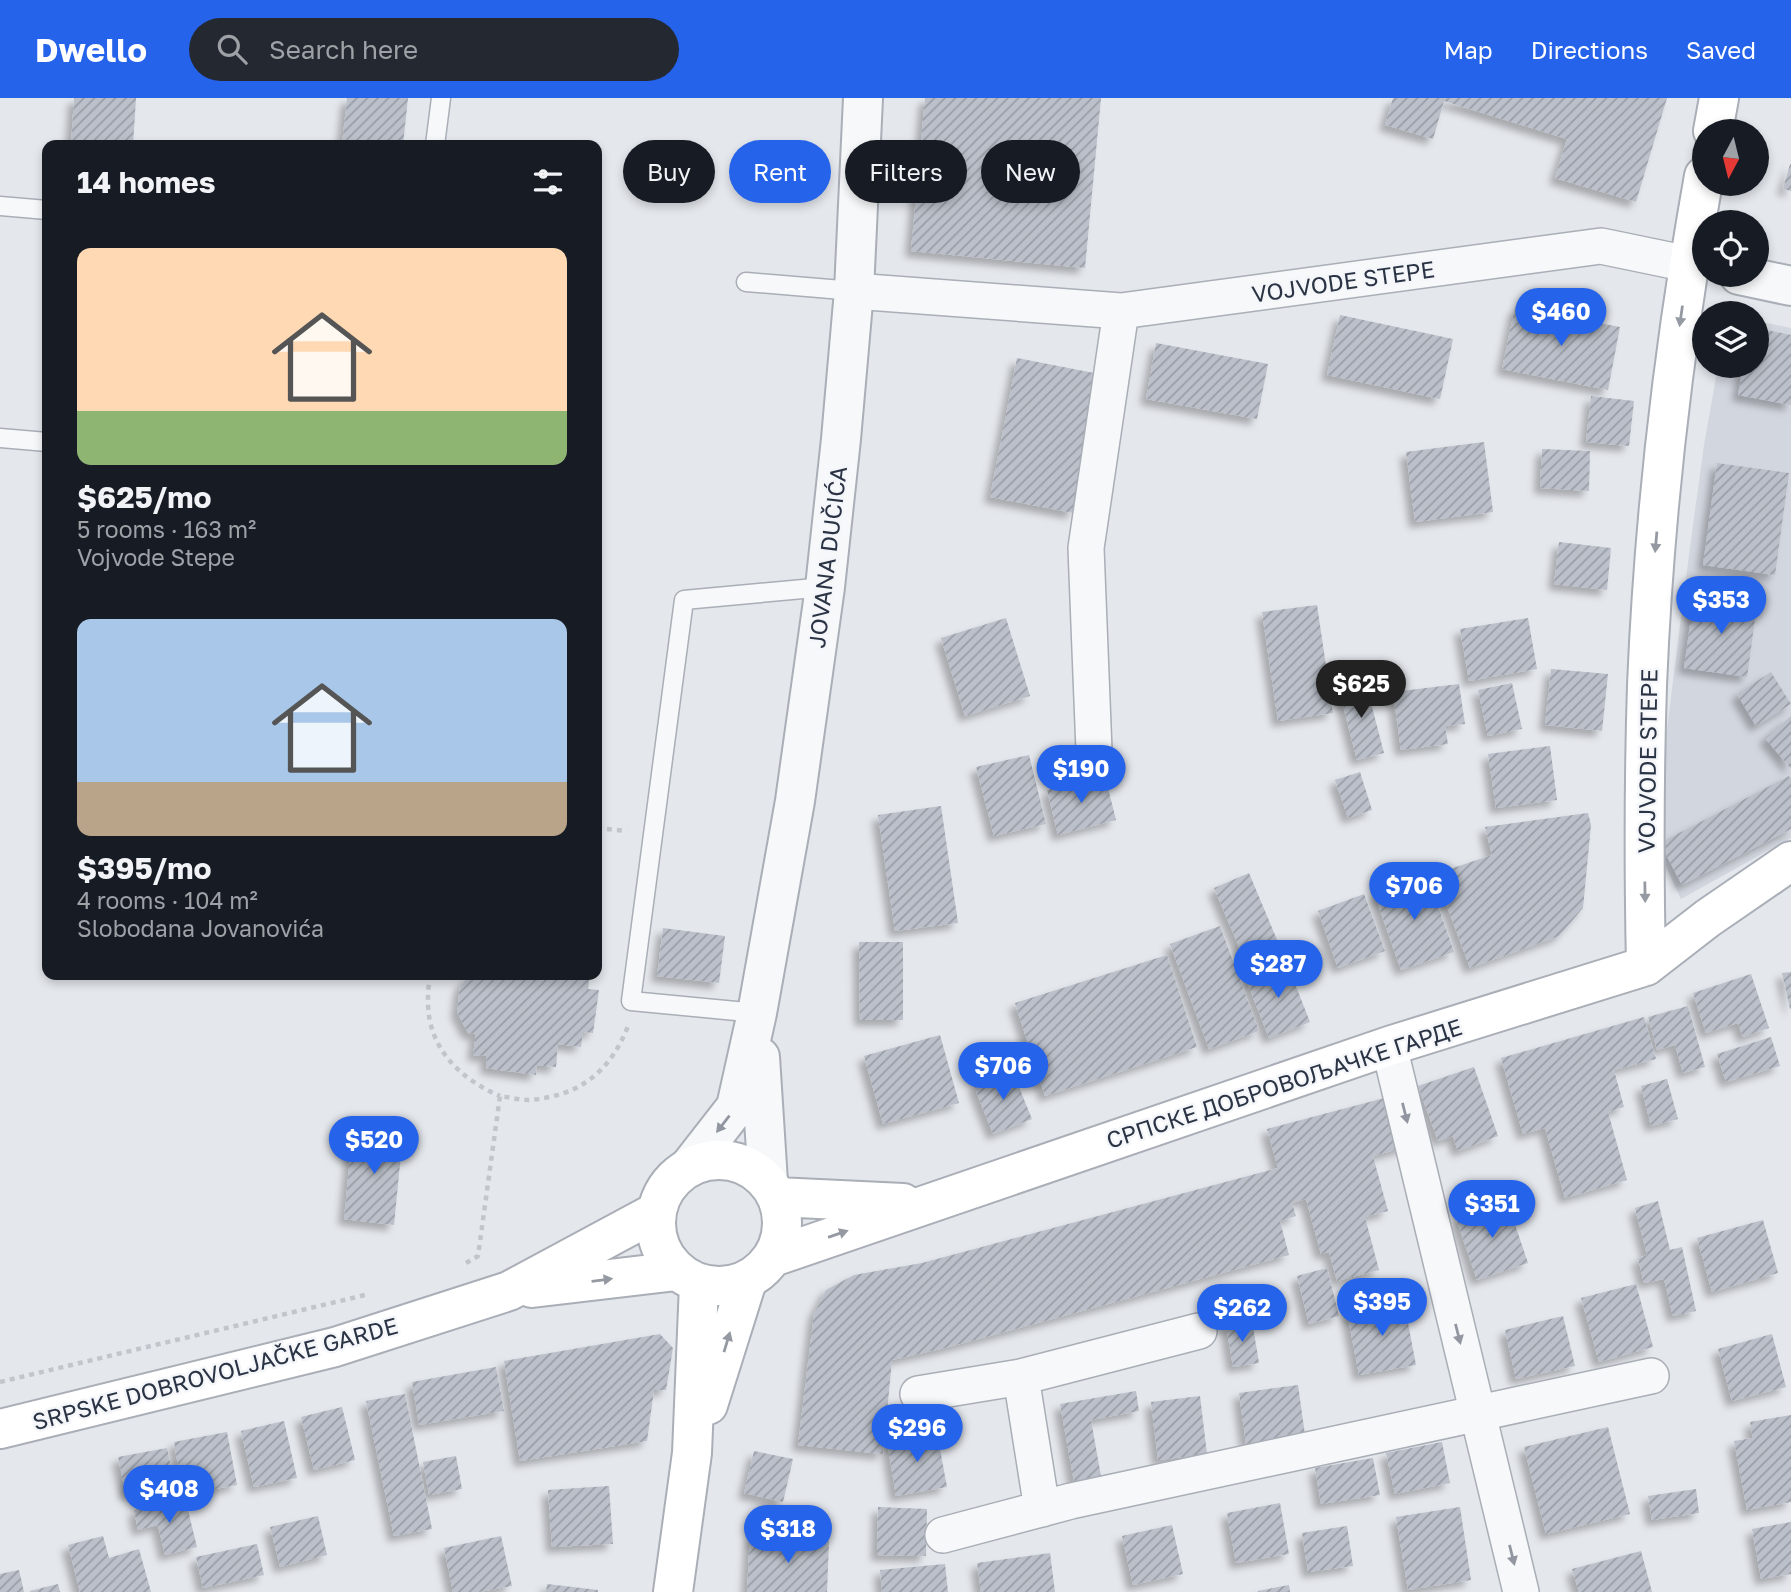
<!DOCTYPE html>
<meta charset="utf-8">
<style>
:root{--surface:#171b24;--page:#242831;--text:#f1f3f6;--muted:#9ea1a6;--accent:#2563eb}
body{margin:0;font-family:"Golos Text",sans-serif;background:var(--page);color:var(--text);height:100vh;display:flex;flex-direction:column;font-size:26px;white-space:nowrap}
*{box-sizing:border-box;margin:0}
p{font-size:23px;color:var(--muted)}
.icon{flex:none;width:38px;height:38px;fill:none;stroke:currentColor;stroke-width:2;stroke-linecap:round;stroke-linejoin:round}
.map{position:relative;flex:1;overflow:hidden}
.panel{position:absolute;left:42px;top:42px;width:560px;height:840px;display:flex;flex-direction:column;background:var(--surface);border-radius:14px;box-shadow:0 4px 10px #0003}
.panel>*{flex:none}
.banner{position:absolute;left:623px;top:42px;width:665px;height:63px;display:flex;gap:14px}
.needle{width:46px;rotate:187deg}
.buttons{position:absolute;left:1692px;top:21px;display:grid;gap:14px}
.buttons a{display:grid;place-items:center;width:77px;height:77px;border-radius:50%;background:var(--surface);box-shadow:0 4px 10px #0003;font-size:35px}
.price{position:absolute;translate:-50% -60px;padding:0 16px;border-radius:24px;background:var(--accent);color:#fff;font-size:23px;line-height:46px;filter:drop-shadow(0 2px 4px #0008)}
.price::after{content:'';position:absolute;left:50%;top:42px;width:21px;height:16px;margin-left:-10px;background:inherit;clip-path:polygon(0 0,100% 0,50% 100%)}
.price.on{background:#222;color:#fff}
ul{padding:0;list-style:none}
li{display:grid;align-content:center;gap:14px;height:371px;padding:0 35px}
li span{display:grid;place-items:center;height:217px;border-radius:14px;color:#555}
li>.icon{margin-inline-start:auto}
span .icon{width:126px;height:126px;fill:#fffc;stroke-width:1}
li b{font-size:30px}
h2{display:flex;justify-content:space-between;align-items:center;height:84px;padding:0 35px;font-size:30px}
.pill{padding:0 24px;border-radius:32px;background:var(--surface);box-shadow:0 4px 10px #0003;font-size:24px;line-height:63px}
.pill.on{background:var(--accent);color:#fff}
header{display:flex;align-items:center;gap:42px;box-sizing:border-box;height:98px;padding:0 35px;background:var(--accent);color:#fff}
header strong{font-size:33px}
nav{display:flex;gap:38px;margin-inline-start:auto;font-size:24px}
.search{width:490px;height:63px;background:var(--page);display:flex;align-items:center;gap:18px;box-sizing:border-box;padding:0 24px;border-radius:38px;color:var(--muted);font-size:26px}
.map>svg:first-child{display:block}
.built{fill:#d2d6de}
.building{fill:url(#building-hatch);filter:url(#shadow)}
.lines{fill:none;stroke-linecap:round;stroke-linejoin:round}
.service-casing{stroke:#a9aeb7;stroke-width:21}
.minor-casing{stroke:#a9aeb7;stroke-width:38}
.tertiary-casing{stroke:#a9aeb7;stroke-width:42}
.secondary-casing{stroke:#a9aeb7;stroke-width:42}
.path{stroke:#c2c5cb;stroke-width:4.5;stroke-dasharray:5 5;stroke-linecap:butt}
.service{stroke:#f7f8fa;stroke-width:18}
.minor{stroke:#f7f8fa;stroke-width:35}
.tertiary{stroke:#f7f8fa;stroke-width:38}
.secondary{stroke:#fff;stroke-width:38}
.oneway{fill:#959aa2}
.oneway2{fill:#9196a0}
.labels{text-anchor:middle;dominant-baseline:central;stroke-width:5;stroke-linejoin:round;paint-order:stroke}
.street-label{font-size:23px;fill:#2b3445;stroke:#f4f6f9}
</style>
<header>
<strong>Dwello</strong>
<div class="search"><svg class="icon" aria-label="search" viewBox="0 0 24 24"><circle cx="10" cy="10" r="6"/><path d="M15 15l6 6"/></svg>Search here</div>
<nav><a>Map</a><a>Directions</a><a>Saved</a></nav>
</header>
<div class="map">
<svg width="1791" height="1494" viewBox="0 0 1791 1494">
<defs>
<pattern id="building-hatch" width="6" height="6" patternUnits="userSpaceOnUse" patternTransform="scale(1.75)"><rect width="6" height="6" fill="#bbc0ca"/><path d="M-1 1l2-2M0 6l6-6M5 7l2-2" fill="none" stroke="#989da6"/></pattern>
<filter id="shadow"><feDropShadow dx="-6" dy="6" stdDeviation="3.5" flood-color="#0004"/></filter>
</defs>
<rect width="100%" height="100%" fill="#e4e7ec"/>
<path class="built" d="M1757,223L1791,230V740L1681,801L1653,741L1690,449L1704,347L1718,268H1757Z"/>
<path class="building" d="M74,0H136L133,47H71Z
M347,0H408L403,47H342Z
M925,0H1101L1085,170L911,153Z
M1393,0H1667L1636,104L1555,80L1567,41L1444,3L1433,41L1385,27Z
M1790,66H1791V93L1783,91Z
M1515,209L1620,229L1608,292L1502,271Z
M1340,217L1453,241L1440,301L1327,277Z
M1757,230L1791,237V307L1738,297L1743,268H1757Z
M1156,245L1268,266L1257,321L1146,301Z
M1017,260L1099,276L1073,415L990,399Z
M1591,298L1634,303L1629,348L1586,344Z
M1484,344L1493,414L1415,424L1406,354Z
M1542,351L1590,353L1589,393L1540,390Z
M1717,365L1789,375L1775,477L1703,467Z
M1559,444L1611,450L1607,492L1554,486Z
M1694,498L1757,507L1747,579L1684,570Z
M1317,507L1333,615L1278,623L1262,514Z
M1006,520L1030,598L965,618L941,540Z
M1528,520L1537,571L1469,583L1460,531Z
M1551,571L1608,576L1602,633L1545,627Z
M1771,574L1791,606L1756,628L1737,596Z
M1365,582L1384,655L1357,662L1338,588Z
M1512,585L1522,631L1488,638L1478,592Z
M1459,586L1465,626L1445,628L1448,646L1401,652L1393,594Z
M1791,618V671L1765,640Z
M1550,648L1557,702L1496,710L1488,656Z
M1029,657L1046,726L994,738L976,669Z
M1360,674L1372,712L1348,720L1335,682Z
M1105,678L1116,722L1058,737L1047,692Z
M1789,678L1791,681V731L1682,787L1660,745Z
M941,708L958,825L895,833L878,717Z
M1588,715L1591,727L1583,810L1559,838L1470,870L1435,776L1492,757L1485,729Z
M1249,775L1283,856L1248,870L1214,790Z
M1427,776L1454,854L1401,872L1374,795Z
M1364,796L1385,853L1338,870L1318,813Z
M1220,828L1259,933L1209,951L1170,846Z
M663,830L725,838L719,885L657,878Z
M859,844H903V922H860Z
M1167,857L1197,949L1045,998L1015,905Z
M1286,863L1310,924L1269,940L1245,879Z
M1791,874V911H1790L1782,875Z
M1751,876L1769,930L1743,939L1738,925L1706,935L1693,895Z
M470,877H590L588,891L599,892L593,935L583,934L581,949L558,946L556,969L537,967L536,977L486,970L487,958L473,957L476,936L468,935L457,914L460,888Z
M1688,908L1705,969L1683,975L1675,947L1657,952L1648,919Z
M1644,919L1656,961L1614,972L1624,1009L1608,1014L1627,1082L1565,1100L1545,1030L1523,1036L1501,960Z
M940,937L959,1005L883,1026L864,958Z
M1771,939L1780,968L1726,984L1717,956Z
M1474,969L1498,1038L1458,1053L1453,1038L1438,1043L1418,988Z
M1012,972L1032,1021L993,1036L974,988Z
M1667,981L1678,1021L1651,1028L1641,988Z
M1392,998L1406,1049L1373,1058L1388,1113L1365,1119L1379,1172L1337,1183L1329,1154L1321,1156L1306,1101L1292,1105L1296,1118L1280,1123L1289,1157L945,1250L892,1262L883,1356L798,1347L814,1216L826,1192L854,1177L922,1165L1278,1070L1267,1031Z
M353,1030L403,1035L394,1127L344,1121Z
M1507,1103L1528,1165L1477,1182L1456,1120Z
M1658,1103L1670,1152L1682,1149L1696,1213L1673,1218L1664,1181L1644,1185L1638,1160L1647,1157L1635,1110Z
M1763,1122L1778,1175L1712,1194L1697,1140Z
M1327,1170L1339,1218L1309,1226L1297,1178Z
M1636,1186L1653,1249L1599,1264L1581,1200Z
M1404,1204L1416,1267L1359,1277L1347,1214Z
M1563,1218L1575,1268L1516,1281L1505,1232Z
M1252,1223L1259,1265L1233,1269L1226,1227Z
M660,1236L673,1250L666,1292H654L647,1343L520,1363L504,1263Z
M1772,1236L1786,1289L1732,1303L1718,1251Z
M496,1269L504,1313L419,1327L412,1284Z
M1298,1287L1305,1337L1246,1346L1239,1295Z
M1136,1293L1139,1313L1091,1322L1102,1384L1075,1389L1060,1306Z
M405,1296L432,1431L394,1438L366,1303Z
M1200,1298L1207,1356L1158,1362L1151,1304Z
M342,1309L355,1362L314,1372L301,1319Z
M1791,1317V1404L1747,1412L1734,1343L1753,1340L1750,1324Z
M284,1323L297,1380L254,1389L241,1333Z
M1608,1329L1630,1416L1546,1436L1524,1349Z
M227,1334L237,1387L183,1397L174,1344Z
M937,1335L947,1389L896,1398L887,1343Z
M1442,1344L1450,1385L1395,1396L1386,1355Z
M167,1350L175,1387L126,1397L118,1359Z
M754,1353L793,1361L783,1404L744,1395Z
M456,1358L462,1391L429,1397L423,1364Z
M1373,1360L1380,1397L1321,1406L1315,1370Z
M609,1388L613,1446L552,1449L548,1392Z
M1696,1391L1699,1415L1652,1422L1648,1398Z
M185,1400L197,1449L165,1457L158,1427L138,1432L134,1412Z
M1280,1405L1289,1456L1236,1465L1227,1415Z
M878,1409L927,1411L926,1458L877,1457Z
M1460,1409L1471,1482L1408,1492L1396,1419Z
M318,1418L327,1457L280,1469L270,1429Z
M1791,1424V1476L1761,1481L1752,1431Z
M1172,1427L1183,1476L1133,1487L1122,1438Z
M1347,1428L1353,1468L1308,1474L1302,1435Z
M103,1438L109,1460L139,1451L151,1494H80L68,1447Z
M501,1438L512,1488L479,1494H453L444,1450Z
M750,1438L829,1443L827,1494H747Z
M257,1446L264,1477L203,1490L196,1459Z
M1641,1453L1652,1494H1579L1572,1471Z
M1050,1455L1055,1494H981L977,1465Z
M945,1466L948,1494H882L880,1472Z
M19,1472L24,1494H0V1476Z
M58,1486L60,1494H31L30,1493Z
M547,1486L598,1492V1494H546Z
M1289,1487L1290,1494H1258V1493Z"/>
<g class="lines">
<defs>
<path id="service" d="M435,47L441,0
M0,108L47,112
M746,184L854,193
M0,340L47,344
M757,915L631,903L684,502L825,489"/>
<path id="minor" d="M854,193L1121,213L1601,148L1688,166
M1094,653L1086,450L1121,213
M1389,948L1521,1494
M918,1296L1021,1279
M1042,1411L1021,1279L1199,1233
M943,1437L1071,1403L1651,1278"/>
<path id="tertiary" d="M1739,177L1791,188
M760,959L768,1084
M690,1068L736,1009L757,915L795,703L825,489L841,341L854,193L863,0"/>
<path id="secondary" d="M1713,33L1719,0
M1646,868C1644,774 1644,681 1647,587C1654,417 1674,246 1704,78
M656 1125a63 63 0 1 1 126 0a63 63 0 1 1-126 0Z
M777,1099L903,1105
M773,1159L1389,948L1646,868L1708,820L1791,763
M532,1190L677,1173
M708,1307L747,1183
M0,1331L335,1249L509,1193L656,1114
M673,1494L692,1355L699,1186"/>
</defs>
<use href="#service" class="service-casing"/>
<use href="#minor" class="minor-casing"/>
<use href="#tertiary" class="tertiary-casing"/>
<use href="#secondary" class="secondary-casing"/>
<path class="path" d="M597,730L627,733
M431,877C428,886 428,895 428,904C428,950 460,981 500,998
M466,1165L478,1158L500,998C509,999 519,1002 528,1002C533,1002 539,1001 544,1000C587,993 613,967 628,928
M0,1284L365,1197"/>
<use href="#service" class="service"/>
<use href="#minor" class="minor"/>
<use href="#tertiary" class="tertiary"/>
<use href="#secondary" class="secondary"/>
</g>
<defs><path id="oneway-solid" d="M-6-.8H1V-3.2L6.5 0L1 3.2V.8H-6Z" transform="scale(1.75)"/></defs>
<g class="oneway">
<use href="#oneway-solid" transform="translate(1681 218) rotate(98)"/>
<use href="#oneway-solid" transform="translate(1656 444) rotate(95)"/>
<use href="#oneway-solid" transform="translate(1645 794) rotate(89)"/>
<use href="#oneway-solid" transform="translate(838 1136) rotate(-19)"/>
<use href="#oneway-solid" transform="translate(602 1182) rotate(-7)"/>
<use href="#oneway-solid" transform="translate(727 1244) rotate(-73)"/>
</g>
<g class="oneway2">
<use href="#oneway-solid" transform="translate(1405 1015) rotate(76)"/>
<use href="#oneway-solid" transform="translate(723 1026) rotate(128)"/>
<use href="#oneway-solid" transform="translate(1458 1236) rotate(76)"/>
<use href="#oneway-solid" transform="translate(1512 1457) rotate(76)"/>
</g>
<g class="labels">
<g class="street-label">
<text transform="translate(1343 183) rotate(-8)">VOJVODE STEPE</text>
<text transform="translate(827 459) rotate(-83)">JOVANA DUČIĆA</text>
<text transform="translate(1647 663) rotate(-89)">VOJVODE STEPE</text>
<text transform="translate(1284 985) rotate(-18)">СРПСКЕ ДОБРОВОЉАЧКЕ ГАРДЕ</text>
<text transform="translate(215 1275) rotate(-15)">SRPSKE DOBROVOLJAČKE GARDE</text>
</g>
</g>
</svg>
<div class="buttons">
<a><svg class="needle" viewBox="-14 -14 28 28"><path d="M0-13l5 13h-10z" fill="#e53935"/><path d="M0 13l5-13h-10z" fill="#9ea1a6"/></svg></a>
<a><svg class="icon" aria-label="locate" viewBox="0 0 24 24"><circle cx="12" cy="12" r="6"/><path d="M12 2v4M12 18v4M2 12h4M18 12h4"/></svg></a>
<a><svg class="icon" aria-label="layers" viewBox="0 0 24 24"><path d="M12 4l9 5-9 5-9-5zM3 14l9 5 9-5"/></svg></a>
</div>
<b class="price" style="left:1561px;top:250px">$460</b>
<b class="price" style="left:1721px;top:538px">$353</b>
<b class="price on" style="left:1361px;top:622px">$625</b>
<b class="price" style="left:1081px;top:707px">$190</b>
<b class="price" style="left:1414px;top:824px">$706</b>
<b class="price" style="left:1278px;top:902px">$287</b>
<b class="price" style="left:1003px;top:1004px">$706</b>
<b class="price" style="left:374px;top:1078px">$520</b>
<b class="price" style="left:1492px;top:1142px">$351</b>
<b class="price" style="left:1382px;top:1240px">$395</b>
<b class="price" style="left:1242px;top:1246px">$262</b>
<b class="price" style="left:917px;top:1366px">$296</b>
<b class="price" style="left:169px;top:1427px">$408</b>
<b class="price" style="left:788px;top:1467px">$318</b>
<div class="banner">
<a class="pill">Buy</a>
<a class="pill on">Rent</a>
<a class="pill">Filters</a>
<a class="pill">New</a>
</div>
<section class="panel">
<h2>14 homes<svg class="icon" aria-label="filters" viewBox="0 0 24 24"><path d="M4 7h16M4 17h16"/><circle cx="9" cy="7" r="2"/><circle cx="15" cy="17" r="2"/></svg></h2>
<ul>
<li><span style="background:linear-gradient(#ffd9b3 75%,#8fb573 0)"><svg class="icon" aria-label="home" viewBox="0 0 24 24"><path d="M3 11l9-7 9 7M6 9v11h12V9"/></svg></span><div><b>$625/mo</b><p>5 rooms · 163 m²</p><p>Vojvode Stepe</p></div></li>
<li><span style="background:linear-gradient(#a9c7e8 75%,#b9a48a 0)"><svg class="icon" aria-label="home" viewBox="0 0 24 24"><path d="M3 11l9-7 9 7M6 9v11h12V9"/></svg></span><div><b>$395/mo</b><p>4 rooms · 104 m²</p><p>Slobodana Jovanovića</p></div></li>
</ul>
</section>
</div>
